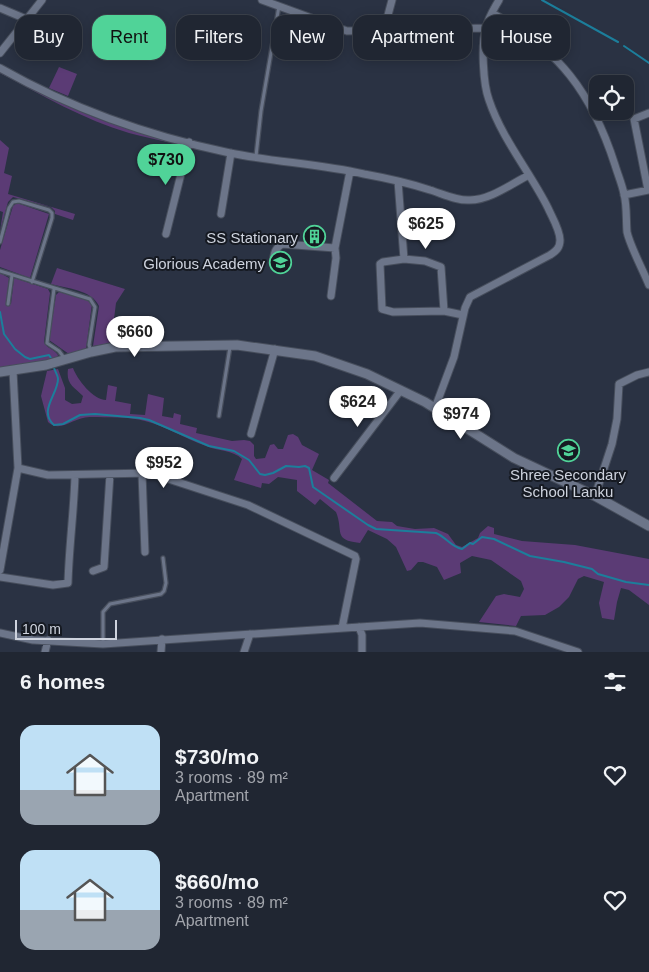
<!DOCTYPE html>
<meta charset="utf-8">
<style>
:root{--surface:#202632;--page:#2d323e;--text:#f1f3f6;--muted:#a2a5ac;--line:#3d434d;--accent:#50d398}
body{margin:0;font-family:Arial,sans-serif;background:var(--page);color:var(--text);height:100vh;display:flex;flex-direction:column;font-size:19px;white-space:nowrap}
*{box-sizing:border-box;margin:0}
p{font-size:16px;color:var(--muted)}
.icon{flex:none;width:28px;height:28px;fill:none;stroke:currentColor;stroke-width:2;stroke-linecap:round;stroke-linejoin:round}
.map{position:relative;height:652px;overflow:hidden}
.side{display:flex;flex-direction:column;background:var(--surface);flex:1}
.side>*{flex:none}
.banner{position:absolute;left:15px;top:15px;width:620px;height:45px;display:flex;gap:10px}
.buttons{position:absolute;left:589px;top:75px;display:grid;gap:10px}
.buttons a{display:grid;place-items:center;width:45px;height:45px;border-radius:10px;background:var(--surface);box-shadow:0 2px 12px #0003,0 0 0 1px var(--line);font-size:25px}
.scale{position:absolute;left:15px;bottom:12px;width:102px;box-sizing:border-box;padding-left:5px;border:2px solid #ced3de;border-top:0;font-size:14px;line-height:18px;white-space:nowrap;color:#ced3de;-webkit-text-stroke:4px #161a22;paint-order:stroke}
.price{position:absolute;translate:-50% -42px;padding:0 11px;border-radius:18px;background:#fff;color:#222;font-size:16px;line-height:32px;filter:drop-shadow(0 1px 2px #0008)}
.price::after{content:'';position:absolute;left:50%;top:30px;width:15px;height:11px;margin-left:-8px;background:inherit;clip-path:polygon(0 0,100% 0,50% 100%)}
.price.active{background:var(--accent);color:#111}
ul{padding:0;list-style:none}
li{display:flex;align-items:center;gap:15px;height:125px;padding:0 20px}
li span{display:grid;place-items:center;flex:none;width:140px;height:100px;border-radius:15px;color:#555}
li>.icon{margin-inline-start:auto}
span .icon{width:60px;height:60px;fill:#fffc;stroke-width:1}
li b{font-size:21px}
h2{display:flex;justify-content:space-between;align-items:center;height:60px;padding:0 20px;font-size:21px}
.pill{padding:0 18px;border-radius:15px;background:var(--surface);box-shadow:0 2px 12px #0003,0 0 0 1px var(--line);font-size:18px;line-height:45px}
.pill.active{background:var(--accent);color:#111}
.map>svg:first-child{display:block}
.green{fill:#5b3b75}
.lines{fill:none;stroke-linecap:round;stroke-linejoin:round}
.stream{stroke:#1c7e9b;stroke-width:2}
.service-casing{stroke:#474e5c;stroke-width:5.5}
.minor-casing{stroke:#474e5c;stroke-width:9}
.tertiary-casing{stroke:#474e5c;stroke-width:11}
.service{stroke:#6c7589;stroke-width:3}
.minor{stroke:#6c7589;stroke-width:7}
.tertiary{stroke:#6c7589;stroke-width:9}
.labels{text-anchor:middle;dominant-baseline:central;stroke-width:4;stroke-linejoin:round;paint-order:stroke}
.poi-label{font-size:15px;fill:#ced3de;stroke:#161a22;text-anchor:end}
</style>
<div class="map">
<svg width="649" height="652" viewBox="0 0 649 652">
<rect width="100%" height="100%" fill="#2a3243"/>
<path class="green" d="M59,67L77,74L68,96L49,88Z
M0,71C34,89 68,108 104,121C141,134 179,142 216,152C187,145 158,141 129,133C84,120 42,95 0,73Z
M0,140L9,148L4,173L12,176L8,194L75,214L73,220L55,214V211L51,207L13,197L8,202L0,231L3,212L0,211Z
M17,203L49,214L30,278L0,267V250L13,206Z
M57,268L125,289L116,303L111,343L93,346L99,306C92,290 66,288 51,284Z
M0,273L9,278L6,304H11L14,278L48,289L50,293L44,342C46,348 54,349 58,355L57,359L0,370Z
M59,292L87,300L92,304L86,349L69,354L49,340L56,295Z
M73,368C77,379 93,400 106,400L108,385L117,387L115,401L131,404L130,414L145,415L148,394L164,398L162,416L173,418L174,413L181,415L180,424L197,428L196,433L232,441L244,440L250,441L254,445V456L256,459L265,458L270,445L274,444L278,449H283L288,435L293,434L298,437L302,445L319,454L312,470L329,480L328,483L377,521L392,522L397,526L415,529L434,528L448,534L456,545L462,547L478,538L480,533L488,526L494,528V534L522,541L575,545L649,559V605L629,590L621,588L617,602L614,620L602,618L599,603L604,582L584,576L578,579L569,597L559,607L545,615L521,616L516,626L479,622L496,596L504,594L520,597L524,589L521,581L491,560L472,556L460,563L461,573L444,580L437,567L423,562H418L411,570L407,571L396,547L387,539L368,530L360,543C332,540 344,531 336,512L320,499L315,505L297,491V480L278,477L269,484L262,483L261,488L234,480L242,459C233,450 218,451 206,446C185,439 166,426 145,421C128,416 108,418 91,417C74,416 61,434 48,422L41,396L47,371L58,369L65,388V400L72,404L81,403L83,396C73,386 66,384 68,369Z"/>
<g class="lines">
<path class="stream" d="M542,0L618,42
M624,46L649,63
M0,312L4,334L15,349L25,357L30,359L49,355L51,358
M54,368C55,371 58,376 58,379C58,394 38,411 54,425L63,424L80,415L95,414L140,418L149,420L209,446L234,451L249,460L260,474L265,475L273,473L286,466L299,467L305,466L309,468L313,487L368,525L376,529L436,533C446,537 451,547 462,549L470,543L473,544L482,537L494,539L530,556L564,562L592,569L598,574L626,582L649,585"/>
<defs>
<path id="service" d="M256,156L261,111L279,6
M0,242L9,208L13,202L19,201L49,210L52,213V218L32,282
M0,271L90,299L95,307L89,345L91,351
M54,289L47,343L59,351L65,359
M8,304L12,275
M219,416L230,347
M103,643V612L110,604L161,594L164,591L166,583L163,558"/>
<path id="minor" d="M262,0L347,31L486,28
M0,8L26,19
M492,13C559,49 592,93 615,165C618,175 622,184 624,194C627,206 626,219 627,232C630,246 643,270 649,285
M384,30L392,0
M0,53L42,0
M0,68C72,109 149,136 230,153C274,162 320,164 364,174C386,178 409,183 430,190C443,194 457,201 470,200C490,200 511,184 529,175
M398,181L404,259L425,261L441,267L444,311L463,315
M648,190L634,119L649,113
M624,195L649,190
M221,214L231,153
M166,234L189,142
M404,259L383,262L380,264L382,309L393,312L444,311
M273,263C274,255 274,249 282,244L335,248L350,171
M331,296L336,258L335,248
M13,371L18,468L48,475L150,473L248,505L351,554L355,556L356,559L342,628
M435,408L454,357L465,308L470,297L550,255C556,251 560,248 560,240C560,230 552,217 548,208C530,172 502,139 489,100C483,84 481,44 486,28C488,18 494,9 499,0
M251,434L275,349
M142,473L145,552
M334,478L401,390
M595,496L612,444L617,419L619,384L637,375L649,372
M0,570L18,468
M93,571L104,567L110,474
M0,577L53,585L68,583C69,547 74,511 75,475
M359,627L362,635V652
M0,633L33,640L103,644L420,623L515,631L578,652
M45,652L48,640
M161,652L162,639
M244,652L250,634"/>
<path id="tertiary" d="M0,372L46,365L91,352L115,347L237,345L315,356L367,374L425,402L514,458L595,496L649,526"/>
</defs>
<use href="#service" class="service-casing"/>
<use href="#minor" class="minor-casing"/>
<use href="#tertiary" class="tertiary-casing"/>
<use href="#service" class="service"/>
<use href="#minor" class="minor"/>
<use href="#tertiary" class="tertiary"/>
</g>
<defs>
<symbol id="building-ring" viewBox="-11 -11 22 22"><circle r="9.5" fill="#161a22" stroke="#50d398" stroke-width="1.5"/><path d="M-4-6H4V6H1V3H-1V6H-4ZM-2.5-4.3h1.7v1.8h-1.7ZM.8-4.3h1.7v1.8H.8ZM-2.5-1h1.7V.8h-1.7ZM.8-1h1.7V.8H.8Z" fill="#50d398"/></symbol>
<symbol id="school-ring" viewBox="-11 -11 22 22"><circle r="9.5" fill="#161a22" stroke="#50d398" stroke-width="1.5"/><path d="M0-5L7-2L0 1L-7-2ZM-4 1L0 2.5L4 1V4Q0 6-4 4Z" fill="#50d398"/></symbol>
</defs>
<g fill-rule="evenodd">
<use href="#building-ring" x="302" y="224" width="25" height="25"/>
<use href="#school-ring" x="268" y="250" width="25" height="25"/>
<use href="#school-ring" x="556" y="438" width="25" height="25"/>
</g>
<g class="labels">
<g class="poi-label">
<text x="298" y="237">SS Stationary</text>
<text x="265" y="263">Glorious Academy</text>
<text x="568" y="474" text-anchor="middle">Shree Secondary<tspan x="568" dy="17">School Lanku</tspan></text>
</g>
</g>
</svg>
<div class="buttons">
<a><svg class="icon" aria-label="locate" viewBox="0 0 24 24"><circle cx="12" cy="12" r="6"/><path d="M12 2v4M12 18v4M2 12h4M18 12h4"/></svg></a>
</div>
<div class="scale">100 m</div>
<b class="price active" style="left:166px;top:186px">$730</b>
<b class="price" style="left:426px;top:250px">$625</b>
<b class="price" style="left:135px;top:358px">$660</b>
<b class="price" style="left:358px;top:428px">$624</b>
<b class="price" style="left:461px;top:440px">$974</b>
<b class="price" style="left:164px;top:489px">$952</b>
<div class="banner">
<a class="pill">Buy</a>
<a class="pill active">Rent</a>
<a class="pill">Filters</a>
<a class="pill">New</a>
<a class="pill">Apartment</a>
<a class="pill">House</a>
</div>
</div>
<section class="side">
<h2>6 homes<svg class="icon" aria-label="filters" viewBox="0 0 24 24"><path d="M4 7h16M4 17h16"/><circle cx="9" cy="7" r="2"/><circle cx="15" cy="17" r="2"/></svg></h2>
<ul>
<li><span style="background:linear-gradient(#bfe0f5 65%,#9aa5b1 0)"><svg class="icon" aria-label="home" viewBox="0 0 24 24"><path d="M3 11l9-7 9 7M6 9v11h12V9"/></svg></span><div><b>$730/mo</b><p>3 rooms · 89 m²</p><p>Apartment</p></div><svg class="icon" aria-label="heart" viewBox="0 0 24 24"><path d="M12 20l-8-8c-3-5 5-10 8-4 3-6 11-1 8 4z"/></svg></li>
<li><span style="background:linear-gradient(#bfe0f5 60%,#9aa5b1 0)"><svg class="icon" aria-label="home" viewBox="0 0 24 24"><path d="M3 11l9-7 9 7M6 9v11h12V9"/></svg></span><div><b>$660/mo</b><p>3 rooms · 89 m²</p><p>Apartment</p></div><svg class="icon" aria-label="heart" viewBox="0 0 24 24"><path d="M12 20l-8-8c-3-5 5-10 8-4 3-6 11-1 8 4z"/></svg></li>
</ul>
</section>
